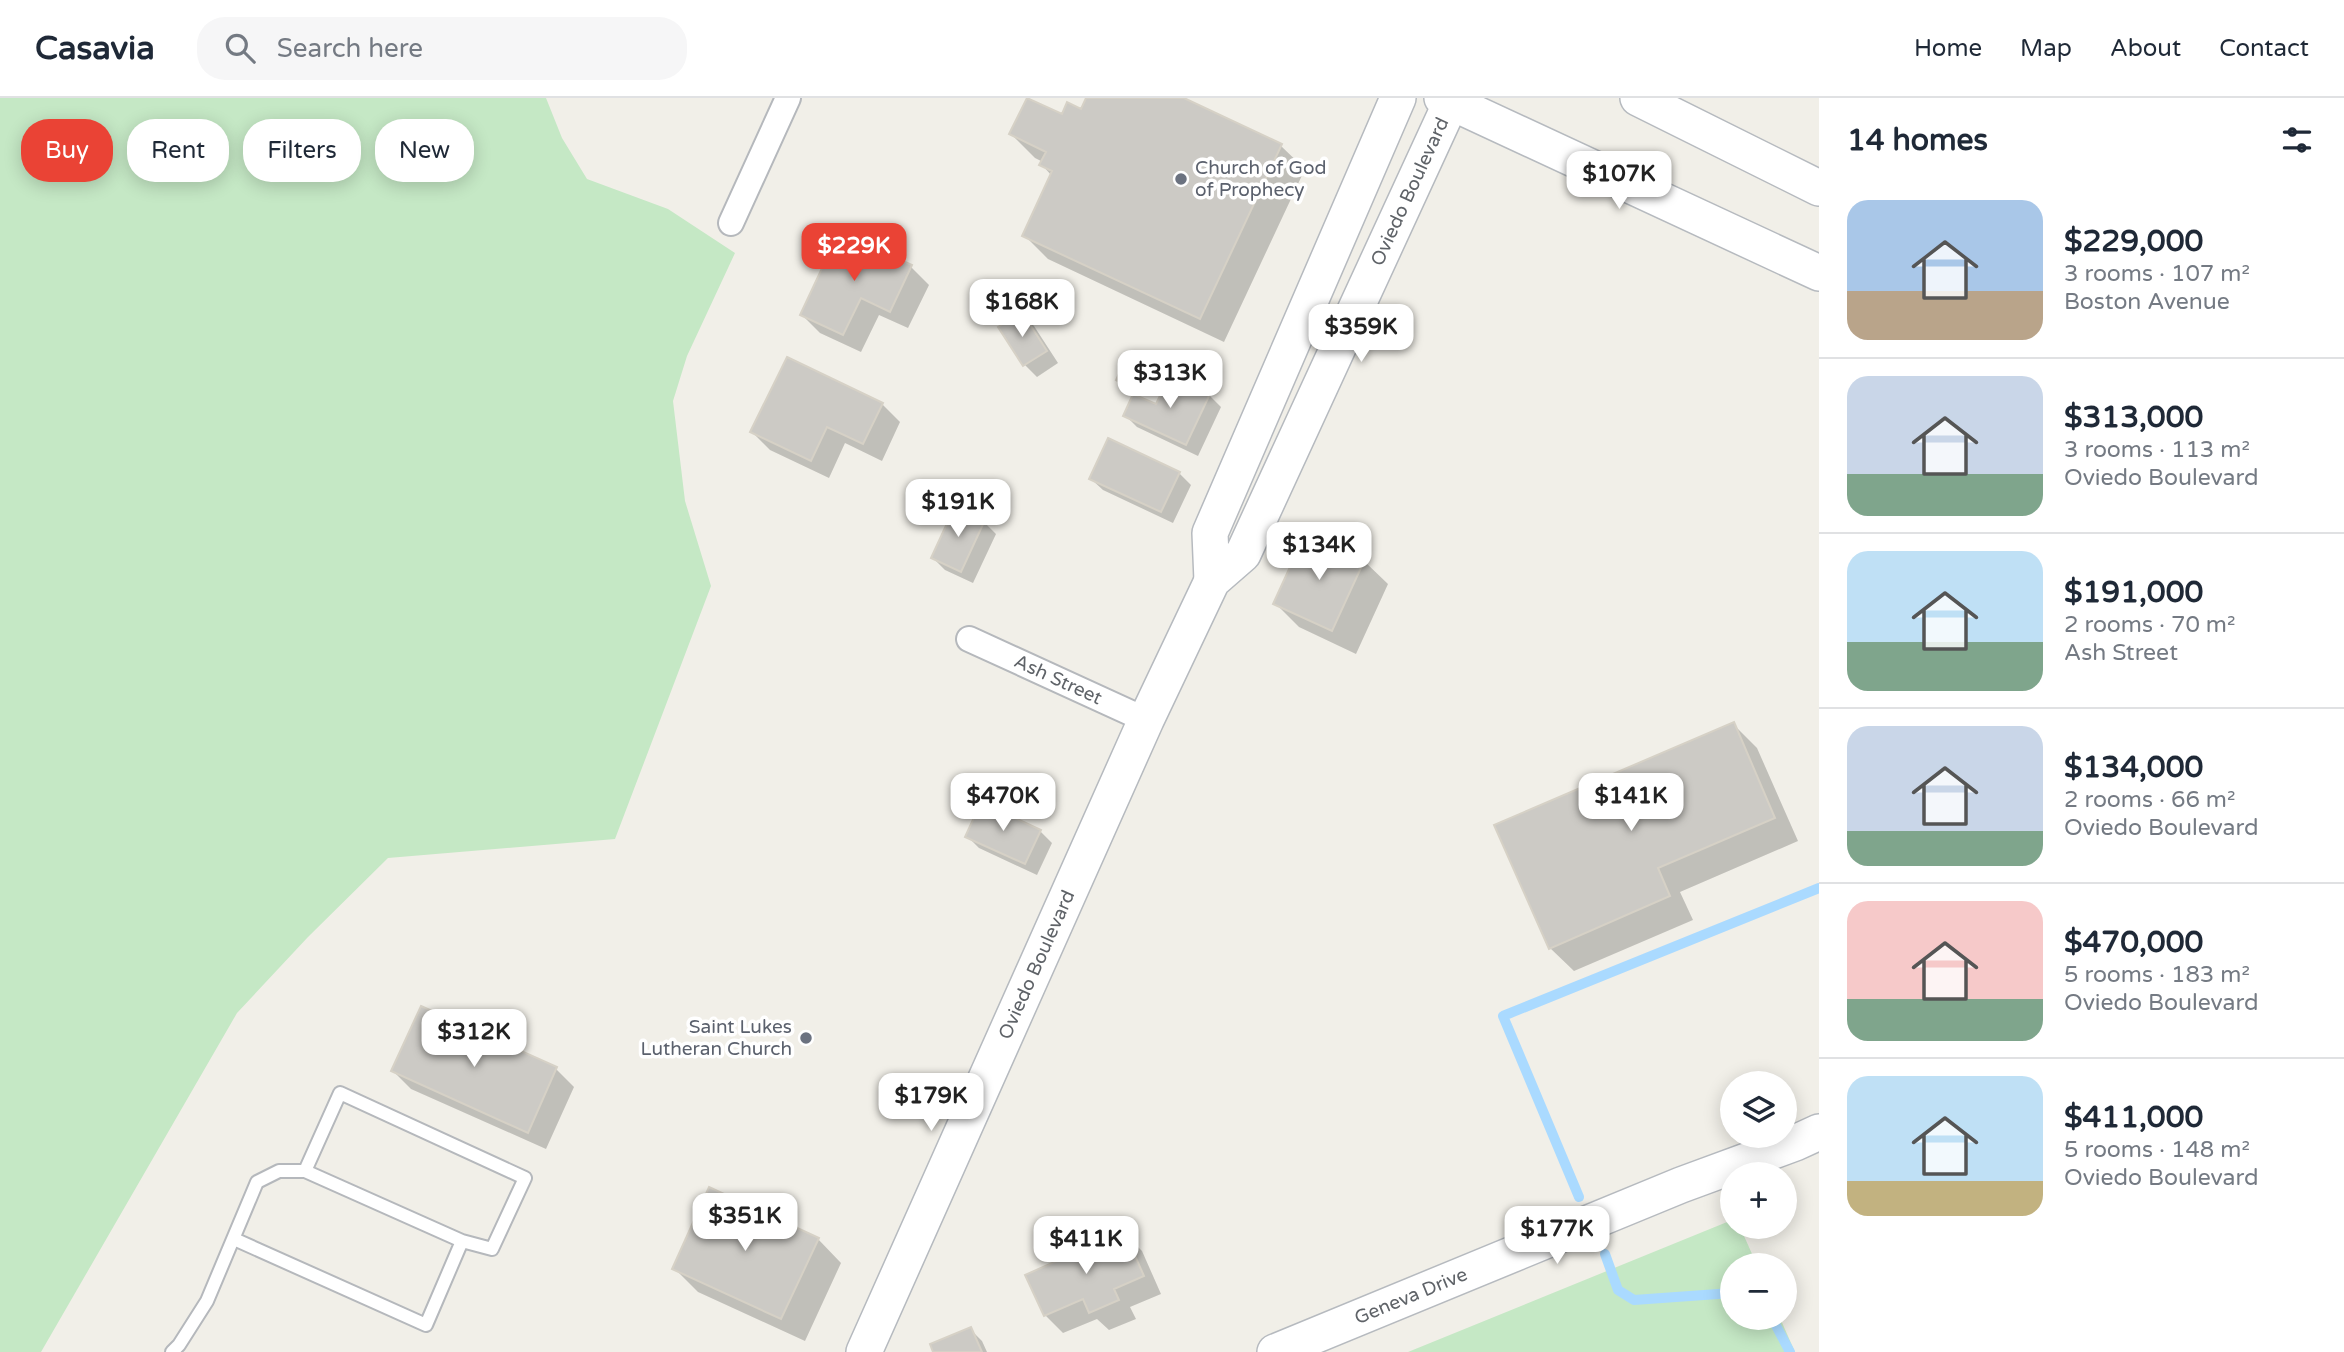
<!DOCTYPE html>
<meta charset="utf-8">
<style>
:root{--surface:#fff;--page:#f6f6f7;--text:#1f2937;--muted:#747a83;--line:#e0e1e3;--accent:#ea4335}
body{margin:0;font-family:"Varela Round",sans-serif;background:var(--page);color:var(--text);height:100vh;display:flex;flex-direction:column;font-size:26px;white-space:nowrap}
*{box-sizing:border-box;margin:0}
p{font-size:23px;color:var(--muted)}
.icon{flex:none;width:38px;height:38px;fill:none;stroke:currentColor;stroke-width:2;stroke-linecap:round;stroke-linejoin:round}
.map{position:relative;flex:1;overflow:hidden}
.drawer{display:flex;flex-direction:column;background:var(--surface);width:525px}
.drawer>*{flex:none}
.hud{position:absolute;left:21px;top:21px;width:665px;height:63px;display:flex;gap:14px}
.fabs{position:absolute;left:1720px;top:973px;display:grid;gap:14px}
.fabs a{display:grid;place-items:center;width:77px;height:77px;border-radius:50%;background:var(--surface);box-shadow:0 4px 18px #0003;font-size:35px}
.price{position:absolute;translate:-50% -60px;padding:0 16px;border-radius:14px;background:#fff;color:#222;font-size:23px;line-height:46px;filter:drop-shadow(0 2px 4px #0008)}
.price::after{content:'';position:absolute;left:50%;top:42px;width:21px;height:16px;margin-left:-10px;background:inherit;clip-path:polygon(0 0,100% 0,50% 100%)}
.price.on{background:var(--accent);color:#fff}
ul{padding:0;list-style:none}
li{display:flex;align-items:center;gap:21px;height:175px;padding:0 28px}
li+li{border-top:2px solid var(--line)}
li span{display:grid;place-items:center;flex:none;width:196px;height:140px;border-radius:21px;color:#555}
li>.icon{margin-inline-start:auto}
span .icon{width:84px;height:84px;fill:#fffc;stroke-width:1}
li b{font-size:30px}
h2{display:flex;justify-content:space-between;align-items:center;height:84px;padding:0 28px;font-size:30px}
.pill{padding:0 24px;border-radius:28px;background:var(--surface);box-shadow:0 4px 18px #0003;font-size:24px;line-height:63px}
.pill.on{background:var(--accent);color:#fff}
header{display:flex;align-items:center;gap:42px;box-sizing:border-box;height:98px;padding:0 35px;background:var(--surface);border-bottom:2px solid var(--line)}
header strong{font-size:33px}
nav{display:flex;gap:38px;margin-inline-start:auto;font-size:24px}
.search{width:490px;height:63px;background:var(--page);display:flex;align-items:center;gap:18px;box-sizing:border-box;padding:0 24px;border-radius:28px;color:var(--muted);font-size:26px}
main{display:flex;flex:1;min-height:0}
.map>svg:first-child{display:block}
.green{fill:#c5e8c5}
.shadow{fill:#0003}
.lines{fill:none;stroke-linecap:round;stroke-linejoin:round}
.stream{stroke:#aadaff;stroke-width:10}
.building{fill:#cccac5;stroke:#d6d1c6;stroke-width:2}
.lane-casing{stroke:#b5b8bc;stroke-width:16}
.street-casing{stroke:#b5b8bc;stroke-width:28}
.secondary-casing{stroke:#b6babf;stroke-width:38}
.lane{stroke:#fff;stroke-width:12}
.street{stroke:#fff;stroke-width:24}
.secondary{stroke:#fff;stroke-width:35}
.worship-dot{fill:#6b7280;stroke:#fff;stroke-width:2.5}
.labels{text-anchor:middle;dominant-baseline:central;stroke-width:7;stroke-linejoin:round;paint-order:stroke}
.worship-label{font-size:19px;fill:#5b616d;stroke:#fff;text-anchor:start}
.street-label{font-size:19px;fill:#5f6368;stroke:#fff}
</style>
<header>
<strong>Casavia</strong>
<div class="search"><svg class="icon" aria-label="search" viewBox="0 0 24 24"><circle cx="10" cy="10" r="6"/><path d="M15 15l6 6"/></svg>Search here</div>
<nav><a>Home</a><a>Map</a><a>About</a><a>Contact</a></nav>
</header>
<main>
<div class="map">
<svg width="1819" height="1254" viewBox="0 0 1819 1254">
<rect width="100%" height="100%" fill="#f1efe8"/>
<path class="green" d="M0,0H546L562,40L587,81L668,111L735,155L687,258L673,303L685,403L711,488L615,741L388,760L308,839L237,915L41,1254H0Z
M1732,1122V1129H1740L1757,1167H1732V1220H1780L1795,1254H1408Z"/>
<path class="shadow" d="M1088,0H1180L1281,48L1305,71L1224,244L1048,161L1024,137L1052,78L1042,67L1043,64L1035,60L1011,36L1082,13Z
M911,169L929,187L908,230L879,217L861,254L820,235L802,217Z
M1022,216L1034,228L1058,265L1037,279L1025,267L1000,230Z
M1145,265L1150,271L1138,295L1118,282Z
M1209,297L1221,309L1198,358L1137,329L1125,317Z
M882,306L900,324L882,363L845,345L829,380L770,352L752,334Z
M1179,375L1191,387L1173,425L1103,392L1091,381Z
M984,424L996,436L973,485L945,472L933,460Z
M1307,436L1364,463L1388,486L1356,556L1299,529L1275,505Z
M1733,626L1757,650L1798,743L1680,794L1693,822L1574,873L1550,850Z
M1040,733L1052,745L1037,777L979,750L967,738Z
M556,971L574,989L546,1051L411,991L393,973Z
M1124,1135L1142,1153L1161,1196L1130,1209L1136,1221L1109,1232L1097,1221L1063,1235L1045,1217Z
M818,1141L841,1165L805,1243L698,1194L674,1170Z
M970,1231L982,1243L987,1254H935Z"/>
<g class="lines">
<path class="stream" d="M1579,1099L1503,918L1819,790
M1605,1156L1618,1192L1634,1202L1732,1195
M1772,1220L1790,1254"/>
</g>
<path class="building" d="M1027,0L1062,16L1067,4L1081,11L1086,0H1184L1282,46L1200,221L1022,138L1052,73L1039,67L1046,54L1009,36Z
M839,134L912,167L890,214L861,200L843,237L800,217Z
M1022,214L1047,253L1023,268L998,229Z
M1129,255L1146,264L1132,291L1116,282Z
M787,259L883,305L863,346L827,329L811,363L750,334Z
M1170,277L1210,296L1186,347L1123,318L1133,296L1156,306Z
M1108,340L1180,374L1161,414L1089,381Z
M955,408L985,422L961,474L931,460Z
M1306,434L1365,461L1332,533L1273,506Z
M1734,624L1775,720L1658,770L1670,798L1549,851L1494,727Z
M981,704L1041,732L1025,766L965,739Z
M421,908L557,969L528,1035L391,973Z
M709,1089L819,1140L781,1221L672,1171Z
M1124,1133L1144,1178L1114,1191L1119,1202L1089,1215L1083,1201L1044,1218L1025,1177Z
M971,1229L982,1254H933L930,1246Z"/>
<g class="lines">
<defs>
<path id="lane" d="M234,1141L426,1227L462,1143L305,1073
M172,1254L179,1247L207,1203L257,1084L279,1073H305L340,995L525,1080L492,1151L462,1143"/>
<g id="street">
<path d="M731,125L788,0"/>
<path id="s1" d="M969,541L1146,622"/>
</g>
<g id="secondary">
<path d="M1442,0L1819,175"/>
<path d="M1638,0L1819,90"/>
<path d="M1212,483L1210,435L1398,0"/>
<path id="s2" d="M864,1254L1146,622L1212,483L1243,456L1453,0"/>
<path id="s3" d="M1275,1254L1681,1087L1795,1045L1819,1034"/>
</g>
</defs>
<use href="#lane" class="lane-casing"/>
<use href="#street" class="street-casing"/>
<use href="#secondary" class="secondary-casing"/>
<use href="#lane" class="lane"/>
<use href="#street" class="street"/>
<use href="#secondary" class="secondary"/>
</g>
<g class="worship-dot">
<circle cx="1181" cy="81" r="7"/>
<circle cx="806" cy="940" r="7"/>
</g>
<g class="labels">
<g class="worship-label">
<text x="1195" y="70">Church of God<tspan x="1195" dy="22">of Prophecy</tspan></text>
<text x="792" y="929" text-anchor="end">Saint Lukes<tspan x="792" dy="22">Lutheran Church</tspan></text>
</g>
<g class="street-label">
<text stroke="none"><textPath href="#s2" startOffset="1286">Oviedo Boulevard</textPath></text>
<text stroke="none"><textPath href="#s1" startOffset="98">Ash Street</textPath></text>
<text stroke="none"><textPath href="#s2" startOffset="424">Oviedo Boulevard</textPath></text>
<text stroke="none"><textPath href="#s3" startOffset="147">Geneva Drive</textPath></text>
</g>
</g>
</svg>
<div class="fabs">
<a><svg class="icon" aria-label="layers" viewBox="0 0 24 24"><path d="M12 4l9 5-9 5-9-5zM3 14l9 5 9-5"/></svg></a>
<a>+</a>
<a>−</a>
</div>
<b class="price" style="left:1619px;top:113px">$107K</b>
<b class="price on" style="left:854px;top:185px">$229K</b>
<b class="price" style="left:1022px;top:241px">$168K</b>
<b class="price" style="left:1361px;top:266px">$359K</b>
<b class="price" style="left:1170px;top:312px">$313K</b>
<b class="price" style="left:958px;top:441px">$191K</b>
<b class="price" style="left:1319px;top:484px">$134K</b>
<b class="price" style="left:1003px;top:735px">$470K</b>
<b class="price" style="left:1631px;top:735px">$141K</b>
<b class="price" style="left:474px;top:971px">$312K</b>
<b class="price" style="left:931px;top:1035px">$179K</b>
<b class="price" style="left:745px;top:1155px">$351K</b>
<b class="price" style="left:1557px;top:1168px">$177K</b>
<b class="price" style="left:1086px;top:1178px">$411K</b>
<div class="hud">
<a class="pill on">Buy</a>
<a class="pill">Rent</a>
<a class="pill">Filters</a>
<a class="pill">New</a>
</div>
</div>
<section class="drawer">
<h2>14 homes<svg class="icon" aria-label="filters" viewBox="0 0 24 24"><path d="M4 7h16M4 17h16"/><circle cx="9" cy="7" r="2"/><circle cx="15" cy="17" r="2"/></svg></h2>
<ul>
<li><span style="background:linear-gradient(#a9c7e8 65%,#b9a48a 0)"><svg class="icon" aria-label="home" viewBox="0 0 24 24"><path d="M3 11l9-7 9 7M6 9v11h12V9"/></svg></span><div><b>$229,000</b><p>3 rooms · 107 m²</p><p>Boston Avenue</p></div></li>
<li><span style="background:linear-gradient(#c9d6e8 70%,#7fa58c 0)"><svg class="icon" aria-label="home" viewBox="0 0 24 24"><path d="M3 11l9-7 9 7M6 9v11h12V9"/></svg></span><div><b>$313,000</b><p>3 rooms · 113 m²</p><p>Oviedo Boulevard</p></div></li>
<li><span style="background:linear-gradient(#bfe0f5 65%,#7fa58c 0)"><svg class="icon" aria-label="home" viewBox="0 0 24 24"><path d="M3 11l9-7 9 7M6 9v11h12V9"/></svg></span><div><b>$191,000</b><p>2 rooms · 70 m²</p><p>Ash Street</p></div></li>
<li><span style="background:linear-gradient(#c9d6e8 75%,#7fa58c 0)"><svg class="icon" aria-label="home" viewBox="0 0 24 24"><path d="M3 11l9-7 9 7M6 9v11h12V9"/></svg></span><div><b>$134,000</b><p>2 rooms · 66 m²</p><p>Oviedo Boulevard</p></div></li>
<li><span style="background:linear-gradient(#f6c9c9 70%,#7fa58c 0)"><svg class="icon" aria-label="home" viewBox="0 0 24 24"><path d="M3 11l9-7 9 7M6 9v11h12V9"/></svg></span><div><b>$470,000</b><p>5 rooms · 183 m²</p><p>Oviedo Boulevard</p></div></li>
<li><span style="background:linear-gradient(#bfe0f5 75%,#c2b280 0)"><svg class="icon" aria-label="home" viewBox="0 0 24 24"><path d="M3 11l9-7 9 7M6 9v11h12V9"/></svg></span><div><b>$411,000</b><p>5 rooms · 148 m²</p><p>Oviedo Boulevard</p></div></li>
</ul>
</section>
</main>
